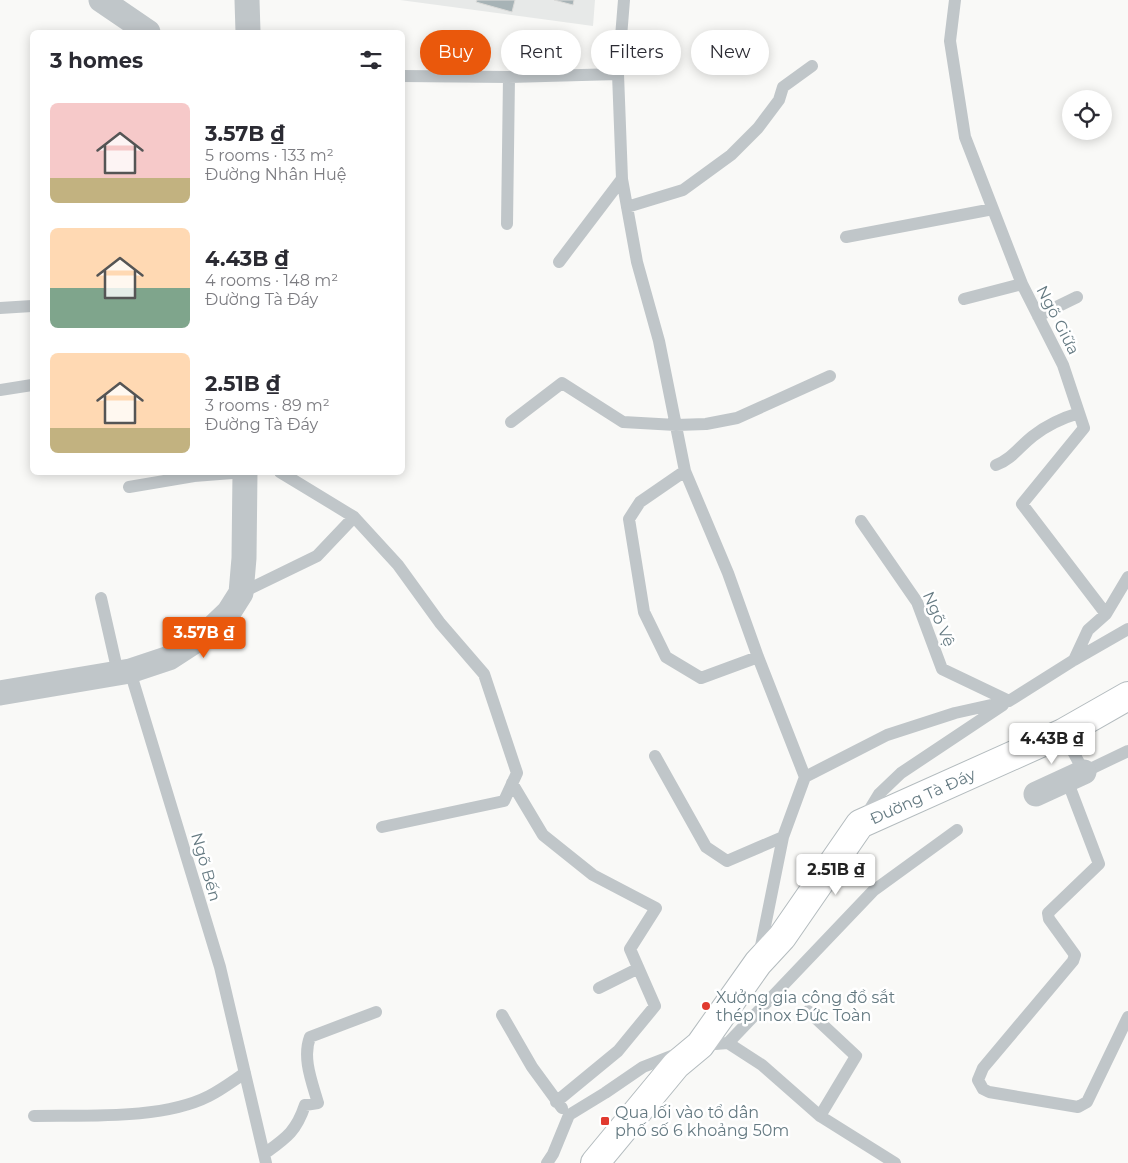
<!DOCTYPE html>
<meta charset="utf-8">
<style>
:root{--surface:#fff;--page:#f2f2f3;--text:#2b2b33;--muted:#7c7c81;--accent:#ea580c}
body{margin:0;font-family:Montserrat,sans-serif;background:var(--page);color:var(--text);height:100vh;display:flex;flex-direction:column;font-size:19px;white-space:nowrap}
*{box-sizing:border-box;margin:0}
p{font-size:16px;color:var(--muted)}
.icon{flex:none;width:28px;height:28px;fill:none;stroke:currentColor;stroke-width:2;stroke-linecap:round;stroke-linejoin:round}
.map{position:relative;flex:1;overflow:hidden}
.panel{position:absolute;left:30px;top:30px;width:375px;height:445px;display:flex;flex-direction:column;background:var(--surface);border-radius:8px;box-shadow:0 2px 12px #0003}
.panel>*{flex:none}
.guide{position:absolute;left:420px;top:30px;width:475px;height:45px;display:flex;gap:10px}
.controls{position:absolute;left:1062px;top:90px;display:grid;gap:10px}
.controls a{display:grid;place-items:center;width:50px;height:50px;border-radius:50%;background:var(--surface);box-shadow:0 2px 12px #0003;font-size:25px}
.price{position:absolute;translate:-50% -42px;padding:0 11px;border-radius:5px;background:#fff;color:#222;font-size:16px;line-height:32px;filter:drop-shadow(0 1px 2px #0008)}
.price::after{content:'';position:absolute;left:50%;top:30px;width:15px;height:11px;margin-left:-8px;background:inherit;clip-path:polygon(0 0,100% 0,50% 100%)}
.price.active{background:var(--accent);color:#fff}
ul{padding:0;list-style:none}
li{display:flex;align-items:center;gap:15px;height:125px;padding:0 20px}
li span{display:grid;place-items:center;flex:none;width:140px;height:100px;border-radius:8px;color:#555}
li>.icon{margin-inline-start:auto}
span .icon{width:60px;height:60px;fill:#fffc;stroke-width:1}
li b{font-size:21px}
h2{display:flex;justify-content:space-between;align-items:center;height:60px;padding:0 20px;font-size:21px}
.tag{padding:0 18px;border-radius:22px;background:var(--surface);box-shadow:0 2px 12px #0003;font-size:18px;line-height:45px}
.tag.active{background:var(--accent);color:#fff}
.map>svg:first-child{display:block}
.built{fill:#e7e9e8}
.building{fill:#a7b3b6;stroke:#dbdbd9}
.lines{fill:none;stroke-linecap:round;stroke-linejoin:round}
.secondary-casing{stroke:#b3bbbe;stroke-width:30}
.lane{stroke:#c0c6c9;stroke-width:12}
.street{stroke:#c0c6c9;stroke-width:25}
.secondary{stroke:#fff;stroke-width:28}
.poi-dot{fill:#e13a2f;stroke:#fff;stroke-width:2}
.labels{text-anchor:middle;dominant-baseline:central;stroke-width:5;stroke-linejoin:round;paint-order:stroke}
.street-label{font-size:16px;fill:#657a82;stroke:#fff}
.poi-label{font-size:16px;fill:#657a82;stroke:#fff;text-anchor:start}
</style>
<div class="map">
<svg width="1128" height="1163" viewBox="0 0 1128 1163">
<rect width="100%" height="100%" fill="#f9f9f7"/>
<path class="built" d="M400,0H595L593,26Z"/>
<path class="building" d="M477,0H515L512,12L476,2Z
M554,0H574L573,5Z"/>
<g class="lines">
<defs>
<g id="secondary">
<path id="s1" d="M595,1163L676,1065L700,1045L758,963L782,937L860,824L1063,733L1128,696"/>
</g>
</defs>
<use href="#secondary" class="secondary-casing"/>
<path class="lane" d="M624,0L618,74L622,179L637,262L659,341L685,471L728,573L758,657L805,777
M955,0L950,41L965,137L1022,284L1063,365L1084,428L1022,504L1106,614
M402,76L509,77L618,74
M627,207L683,190L731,155L758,128L779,100L783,87L812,66
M507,224L509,77
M846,237L993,209
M559,262L622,179
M964,299L1022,284
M0,308L32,306
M1038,316L1077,297
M0,390L32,385
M511,422L562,383L623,422L676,425L706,424L737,418L830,376
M996,465C1012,459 1020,446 1033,436C1047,425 1062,418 1079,413
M685,471L640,502L629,519L644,612L666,657L701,678L758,657
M280,472L354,517L398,565L440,623L484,674L517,773L504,801L382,827
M129,487L194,476L245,472
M861,521L917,602L942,669L1009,701
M241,593L317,556L354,517
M101,598L118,673
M1074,660L1088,630L1106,614L1128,577
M130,671L220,967L266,1163
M1063,733L1084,772L1128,751
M655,756L706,847L727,861L783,837
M1067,780L1099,864L1048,913L1049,919L1075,955L1073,961L983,1068L978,1080L983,1089L989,1092L1078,1107L1087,1102L1128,1017
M512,783L543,835L593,875L656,908L630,949L655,1006L618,1051L556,1102
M865,817L879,794L901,773L1003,705
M759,956L783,837L805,777L887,735L955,713L1009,701L1074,660L1128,629
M599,988L637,969
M808,1011L856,1056L820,1116
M502,1015L532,1067L562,1108
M728,1043L873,891L957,830
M702,1045L728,1043L762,1065L820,1116L895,1163
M34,1116C86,1115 162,1120 209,1096C221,1090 233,1081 245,1073
M264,1154C286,1138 296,1132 305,1105L318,1103C312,1082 302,1058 310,1037L376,1012
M547,1163L553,1154L569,1115L605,1093L643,1067L679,1053"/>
<path class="street" d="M101,0L148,32
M247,0L248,32
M0,693L130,671L169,658L206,634L229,612L241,593L244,558L245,472
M1036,794L1084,772"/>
<use href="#secondary" class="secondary"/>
</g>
<g class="poi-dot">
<circle cx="706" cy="1006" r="5"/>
<rect x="600" y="1116" width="10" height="10" rx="2.5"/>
</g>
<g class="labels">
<g class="street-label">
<text transform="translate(1058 320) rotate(63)">Ngõ Giữa</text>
<text transform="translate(939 619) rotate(67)">Ngõ Vệ</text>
<text stroke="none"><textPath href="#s1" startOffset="500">Đường Tà Đáy</textPath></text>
<text transform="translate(206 867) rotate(74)">Ngõ Bến</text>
</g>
<g class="poi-label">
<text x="716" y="997">Xưởng gia công đồ sắt<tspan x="716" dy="18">thép inox Đức Toàn</tspan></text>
<text x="615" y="1112">Qua lối vào tổ dân<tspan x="615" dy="18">phố số 6 khoảng 50m</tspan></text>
</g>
</g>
</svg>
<div class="controls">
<a><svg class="icon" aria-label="locate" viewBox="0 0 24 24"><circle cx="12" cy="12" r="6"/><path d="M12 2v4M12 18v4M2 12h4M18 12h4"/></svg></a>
</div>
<b class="price active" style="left:204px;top:659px">3.57B ₫</b>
<b class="price" style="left:1052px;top:765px">4.43B ₫</b>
<b class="price" style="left:836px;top:896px">2.51B ₫</b>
<div class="guide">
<a class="tag active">Buy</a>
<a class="tag">Rent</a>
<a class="tag">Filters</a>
<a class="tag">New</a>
</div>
<section class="panel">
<h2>3 homes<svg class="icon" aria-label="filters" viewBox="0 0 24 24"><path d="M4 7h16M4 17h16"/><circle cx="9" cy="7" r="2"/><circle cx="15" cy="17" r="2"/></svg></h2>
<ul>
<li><span style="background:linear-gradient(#f6c9c9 75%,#c2b280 0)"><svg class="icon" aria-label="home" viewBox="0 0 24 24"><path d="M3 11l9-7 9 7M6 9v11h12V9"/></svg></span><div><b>3.57B ₫</b><p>5 rooms · 133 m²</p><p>Đường Nhân Huệ</p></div></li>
<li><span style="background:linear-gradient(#ffd9b3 60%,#7fa58c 0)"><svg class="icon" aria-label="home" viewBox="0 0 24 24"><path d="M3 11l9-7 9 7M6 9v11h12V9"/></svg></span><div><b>4.43B ₫</b><p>4 rooms · 148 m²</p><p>Đường Tà Đáy</p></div></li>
<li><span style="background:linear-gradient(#ffd9b3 75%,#c2b280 0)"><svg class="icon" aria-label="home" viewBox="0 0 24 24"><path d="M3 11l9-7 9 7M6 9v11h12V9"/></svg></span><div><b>2.51B ₫</b><p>3 rooms · 89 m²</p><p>Đường Tà Đáy</p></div></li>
</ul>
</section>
</div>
